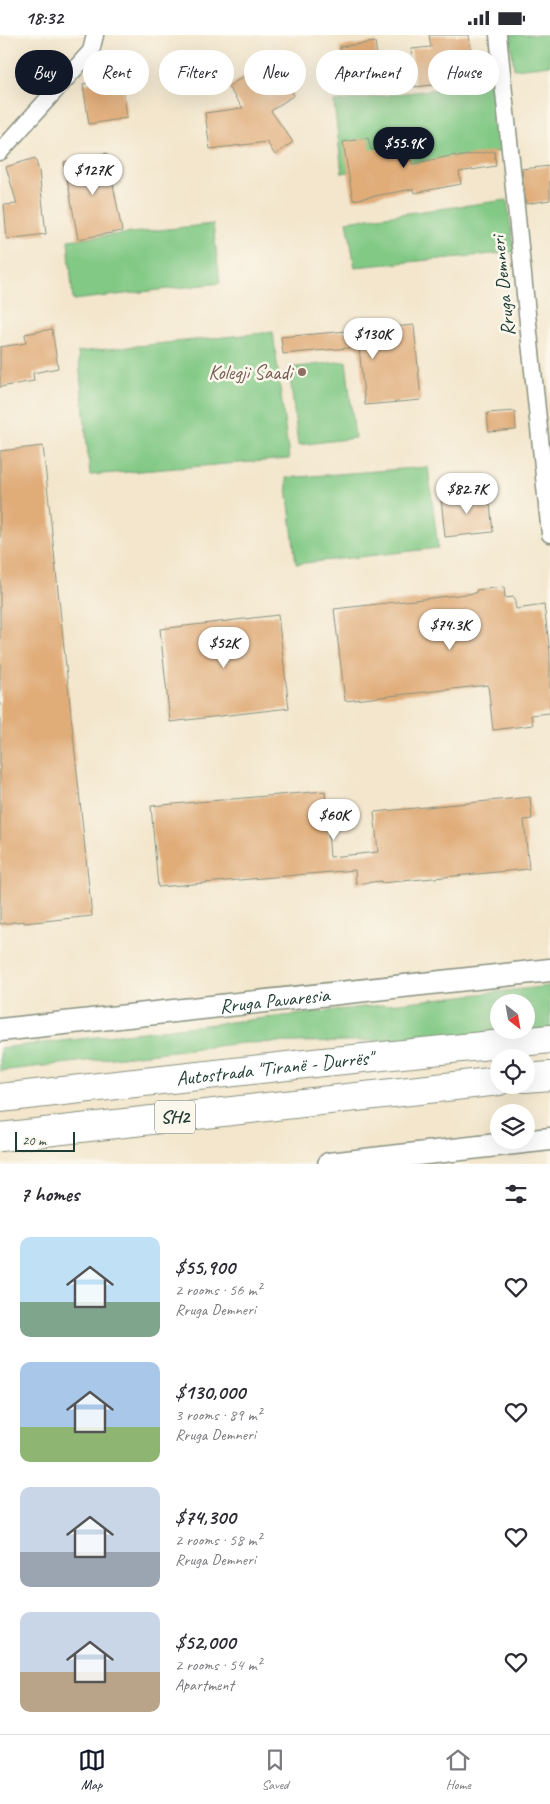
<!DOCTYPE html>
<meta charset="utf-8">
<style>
:root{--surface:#fff;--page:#f7f7f7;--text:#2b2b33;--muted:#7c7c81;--line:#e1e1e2;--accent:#111827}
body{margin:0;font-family:Caveat,sans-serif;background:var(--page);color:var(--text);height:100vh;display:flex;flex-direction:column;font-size:19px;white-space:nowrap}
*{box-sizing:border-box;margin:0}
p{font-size:16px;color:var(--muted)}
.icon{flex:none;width:28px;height:28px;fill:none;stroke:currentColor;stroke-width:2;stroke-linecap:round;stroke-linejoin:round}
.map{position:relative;height:1129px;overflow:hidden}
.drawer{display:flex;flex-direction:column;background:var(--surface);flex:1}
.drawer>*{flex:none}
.top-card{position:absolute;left:15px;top:15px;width:520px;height:45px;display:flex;gap:10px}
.needle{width:32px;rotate:149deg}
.controls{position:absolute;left:490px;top:959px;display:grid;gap:10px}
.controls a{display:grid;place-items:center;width:45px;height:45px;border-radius:50%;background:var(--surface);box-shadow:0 5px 20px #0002;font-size:25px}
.scale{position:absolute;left:15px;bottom:12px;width:60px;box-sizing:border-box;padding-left:5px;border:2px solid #1f3d34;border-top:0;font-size:14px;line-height:18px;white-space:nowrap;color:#1f3d34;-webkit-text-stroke:4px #fbf7ec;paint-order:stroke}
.price{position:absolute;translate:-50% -42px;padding:0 11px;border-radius:18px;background:#fff;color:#222;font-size:16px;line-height:32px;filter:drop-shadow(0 1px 2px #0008)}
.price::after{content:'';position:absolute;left:50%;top:30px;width:15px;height:11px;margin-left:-8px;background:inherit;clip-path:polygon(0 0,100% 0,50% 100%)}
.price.active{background:var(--accent);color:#fff}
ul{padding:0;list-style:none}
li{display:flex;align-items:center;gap:15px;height:125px;padding:0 20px}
li span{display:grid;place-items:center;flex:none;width:140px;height:100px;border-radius:10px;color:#555}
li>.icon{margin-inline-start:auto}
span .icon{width:60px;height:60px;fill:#fffc;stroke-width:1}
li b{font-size:21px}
h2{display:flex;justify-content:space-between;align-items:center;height:60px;padding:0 20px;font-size:21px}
.chip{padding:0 18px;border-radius:22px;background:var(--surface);box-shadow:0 5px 20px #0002;font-size:18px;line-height:45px}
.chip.active{background:var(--accent);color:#fff}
.status{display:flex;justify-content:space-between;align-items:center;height:35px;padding:0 25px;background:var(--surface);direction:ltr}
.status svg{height:14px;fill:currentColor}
.menu{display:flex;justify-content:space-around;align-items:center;height:70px;border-top:1px solid var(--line);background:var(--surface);font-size:14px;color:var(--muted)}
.menu a{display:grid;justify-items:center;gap:2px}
.menu .active{color:var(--accent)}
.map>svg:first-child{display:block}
.green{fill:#82c985;stroke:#50835c;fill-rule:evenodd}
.building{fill:#e0ac78}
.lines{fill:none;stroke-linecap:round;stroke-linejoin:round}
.street-casing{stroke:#899280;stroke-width:19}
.secondary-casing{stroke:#899280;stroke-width:25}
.highway-casing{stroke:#899280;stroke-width:30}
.street{stroke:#fff;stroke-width:16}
.secondary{stroke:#fff;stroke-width:22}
.highway{stroke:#fff;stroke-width:28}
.education-dot{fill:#8d6e63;stroke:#fbf7ec;stroke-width:2}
.labels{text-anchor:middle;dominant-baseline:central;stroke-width:5;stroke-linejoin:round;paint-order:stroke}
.shield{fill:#fbf7ec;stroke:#61756b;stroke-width:1}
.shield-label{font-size:19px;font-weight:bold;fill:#1f3d34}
.street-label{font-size:20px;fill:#1f3d34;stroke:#fbf7ec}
.education-label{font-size:20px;fill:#785e54;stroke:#fbf7ec;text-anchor:end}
</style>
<div class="status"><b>18:32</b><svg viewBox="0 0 49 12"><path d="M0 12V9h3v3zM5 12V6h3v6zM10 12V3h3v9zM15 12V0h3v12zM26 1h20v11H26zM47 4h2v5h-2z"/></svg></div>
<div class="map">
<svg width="550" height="1129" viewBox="0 0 550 1129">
<rect width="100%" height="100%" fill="#fbf7ec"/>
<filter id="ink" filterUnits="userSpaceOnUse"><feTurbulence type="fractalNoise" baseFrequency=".02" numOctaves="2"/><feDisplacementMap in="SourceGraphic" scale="10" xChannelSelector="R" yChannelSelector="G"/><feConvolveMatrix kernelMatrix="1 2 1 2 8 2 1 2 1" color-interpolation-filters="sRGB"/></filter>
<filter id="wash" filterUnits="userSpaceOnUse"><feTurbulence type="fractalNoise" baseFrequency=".0096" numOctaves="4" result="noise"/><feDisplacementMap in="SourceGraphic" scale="20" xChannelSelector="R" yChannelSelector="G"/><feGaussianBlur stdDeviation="1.12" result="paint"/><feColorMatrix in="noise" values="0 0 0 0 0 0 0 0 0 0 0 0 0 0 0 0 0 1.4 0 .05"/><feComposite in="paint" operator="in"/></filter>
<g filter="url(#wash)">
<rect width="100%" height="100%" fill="#f3e6cc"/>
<path class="green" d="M510,0H550V30L514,34Z
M494,47L501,116L342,138L334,67Z
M507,165L514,217L355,232L347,186Z
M213,189L220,248L73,265L68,205Z
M273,297L289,424L90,440L78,317Z
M346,326L355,403L298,410L289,333Z
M428,432L438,513L296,529L286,443Z
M550,951V995L455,1004L242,1008L0,1036V1013ZM499,968H526V995H499Z"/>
<g id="blocks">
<path class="building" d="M429,0H469L474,45L415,52L411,14L431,12Z
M375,7L382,56L346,61L340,12Z
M269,24L294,60L271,76L293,107L275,120L267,107L210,114L205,78L243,73L228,52Z
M122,43L127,83L89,89L83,49Z
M368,103L371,115L408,108L412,129L455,120L456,122L494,116L496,131L459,137L461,149L414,158L413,154L353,165L343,107Z
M107,118L122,196L78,204L64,127Z
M35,123L39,136L46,199L7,204L4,170L17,169L6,132Z
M550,131V165L526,169L522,134Z
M414,290L421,365L365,370L359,312L283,319L281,302Z
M52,294L58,333L33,338L34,346L0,352V312L26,308L25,299Z
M515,376L516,395L489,397L487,378Z
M43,411L92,881L24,888V886L0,889V416Z
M489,459L493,497L445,502L441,463Z
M504,552L505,563L514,562L516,574L544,570L550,617V678L531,680L533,690L493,695L488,650L345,666L334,574L476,558V555Z
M278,580L289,673L170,687L160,594Z
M325,756L330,822L378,817L374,777L530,762L532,784L524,785L529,834L381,848V846L356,849L355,835L158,852L151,771Z"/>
</g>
</g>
<g filter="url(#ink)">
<use href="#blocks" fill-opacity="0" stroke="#899280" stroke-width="1"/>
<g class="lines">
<defs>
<path id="street" d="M498,0L550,499
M0,117L91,16L95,0"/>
<g id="secondary">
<path id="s1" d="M0,995L550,935"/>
<path d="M329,1129L550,1104"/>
</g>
<g id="highway">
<path d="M526,1043L550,1041"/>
<path id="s2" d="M0,1063L314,1028L550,1004"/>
<path d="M0,1102L499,1046"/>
</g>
</defs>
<use href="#street" class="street-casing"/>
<use href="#secondary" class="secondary-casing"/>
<use href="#highway" class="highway-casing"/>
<use href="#street" class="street"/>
<use href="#secondary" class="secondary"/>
<use href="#highway" class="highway"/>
</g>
</g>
<circle class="education-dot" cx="302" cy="337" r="5"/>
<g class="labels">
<rect class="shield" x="155" y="1065.5" width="40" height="33" rx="4"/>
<g class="shield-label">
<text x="175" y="1082">SH2</text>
</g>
<g class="street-label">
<text transform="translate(503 251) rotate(-96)">Rruga Demneri</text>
<text stroke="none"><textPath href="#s1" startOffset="276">Rruga Pavaresia</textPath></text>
<text stroke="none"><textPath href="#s2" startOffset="276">Autostrada "Tiranë - Durrës"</textPath></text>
</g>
<g class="education-label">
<text x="292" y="337">Kolegji Saadi</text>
</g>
</g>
</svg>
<div class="controls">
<a><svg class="needle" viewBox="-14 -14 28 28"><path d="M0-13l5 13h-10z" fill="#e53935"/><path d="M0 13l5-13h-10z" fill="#7c7c81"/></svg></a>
<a><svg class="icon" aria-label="locate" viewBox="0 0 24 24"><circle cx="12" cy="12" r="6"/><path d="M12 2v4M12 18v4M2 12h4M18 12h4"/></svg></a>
<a><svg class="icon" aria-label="layers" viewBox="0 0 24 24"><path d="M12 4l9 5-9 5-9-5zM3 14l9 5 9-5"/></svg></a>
</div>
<div class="scale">20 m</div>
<b class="price active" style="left:404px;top:134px">$55.9K</b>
<b class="price" style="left:93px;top:161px">$127K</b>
<b class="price" style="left:373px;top:325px">$130K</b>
<b class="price" style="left:467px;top:480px">$82.7K</b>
<b class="price" style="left:450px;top:616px">$74.3K</b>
<b class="price" style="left:224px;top:634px">$52K</b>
<b class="price" style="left:334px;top:806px">$60K</b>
<div class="top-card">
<a class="chip active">Buy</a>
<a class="chip">Rent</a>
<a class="chip">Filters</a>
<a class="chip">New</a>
<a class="chip">Apartment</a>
<a class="chip">House</a>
</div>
</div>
<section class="drawer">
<h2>7 homes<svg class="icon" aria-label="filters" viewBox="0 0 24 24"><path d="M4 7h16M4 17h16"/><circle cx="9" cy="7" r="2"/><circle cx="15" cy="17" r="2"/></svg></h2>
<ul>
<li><span style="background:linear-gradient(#bfe0f5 65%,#7fa58c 0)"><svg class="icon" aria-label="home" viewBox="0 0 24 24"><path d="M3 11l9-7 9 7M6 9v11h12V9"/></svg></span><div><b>$55,900</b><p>2 rooms · 56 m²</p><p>Rruga Demneri</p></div><svg class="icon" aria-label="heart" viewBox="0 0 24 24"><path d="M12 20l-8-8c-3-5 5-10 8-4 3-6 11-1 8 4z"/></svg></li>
<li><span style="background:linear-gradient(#a9c7e8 65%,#8fb573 0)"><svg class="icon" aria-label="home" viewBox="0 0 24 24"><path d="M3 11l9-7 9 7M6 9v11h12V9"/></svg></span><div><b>$130,000</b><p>3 rooms · 89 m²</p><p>Rruga Demneri</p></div><svg class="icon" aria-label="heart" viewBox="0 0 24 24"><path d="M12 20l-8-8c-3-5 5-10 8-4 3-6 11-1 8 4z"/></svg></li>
<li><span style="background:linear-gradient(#c9d6e8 65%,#9aa5b1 0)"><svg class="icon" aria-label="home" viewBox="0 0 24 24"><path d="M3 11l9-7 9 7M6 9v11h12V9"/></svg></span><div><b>$74,300</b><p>2 rooms · 58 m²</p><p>Rruga Demneri</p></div><svg class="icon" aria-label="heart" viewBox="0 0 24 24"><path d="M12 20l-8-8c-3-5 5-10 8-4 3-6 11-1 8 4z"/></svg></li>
<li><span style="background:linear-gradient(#c9d6e8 60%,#b9a48a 0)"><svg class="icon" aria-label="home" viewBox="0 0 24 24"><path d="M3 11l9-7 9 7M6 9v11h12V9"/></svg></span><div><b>$52,000</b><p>2 rooms · 54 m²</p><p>Apartment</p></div><svg class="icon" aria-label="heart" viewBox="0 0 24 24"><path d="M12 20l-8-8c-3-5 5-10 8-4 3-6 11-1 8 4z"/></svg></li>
</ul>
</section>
<nav class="menu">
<a class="active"><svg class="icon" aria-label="map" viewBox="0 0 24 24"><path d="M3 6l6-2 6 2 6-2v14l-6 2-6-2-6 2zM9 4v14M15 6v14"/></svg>Map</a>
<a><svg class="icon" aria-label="saved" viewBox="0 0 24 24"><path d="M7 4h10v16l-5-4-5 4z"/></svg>Saved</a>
<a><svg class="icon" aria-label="home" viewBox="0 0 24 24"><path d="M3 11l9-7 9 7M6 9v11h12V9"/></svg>Home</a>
</nav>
